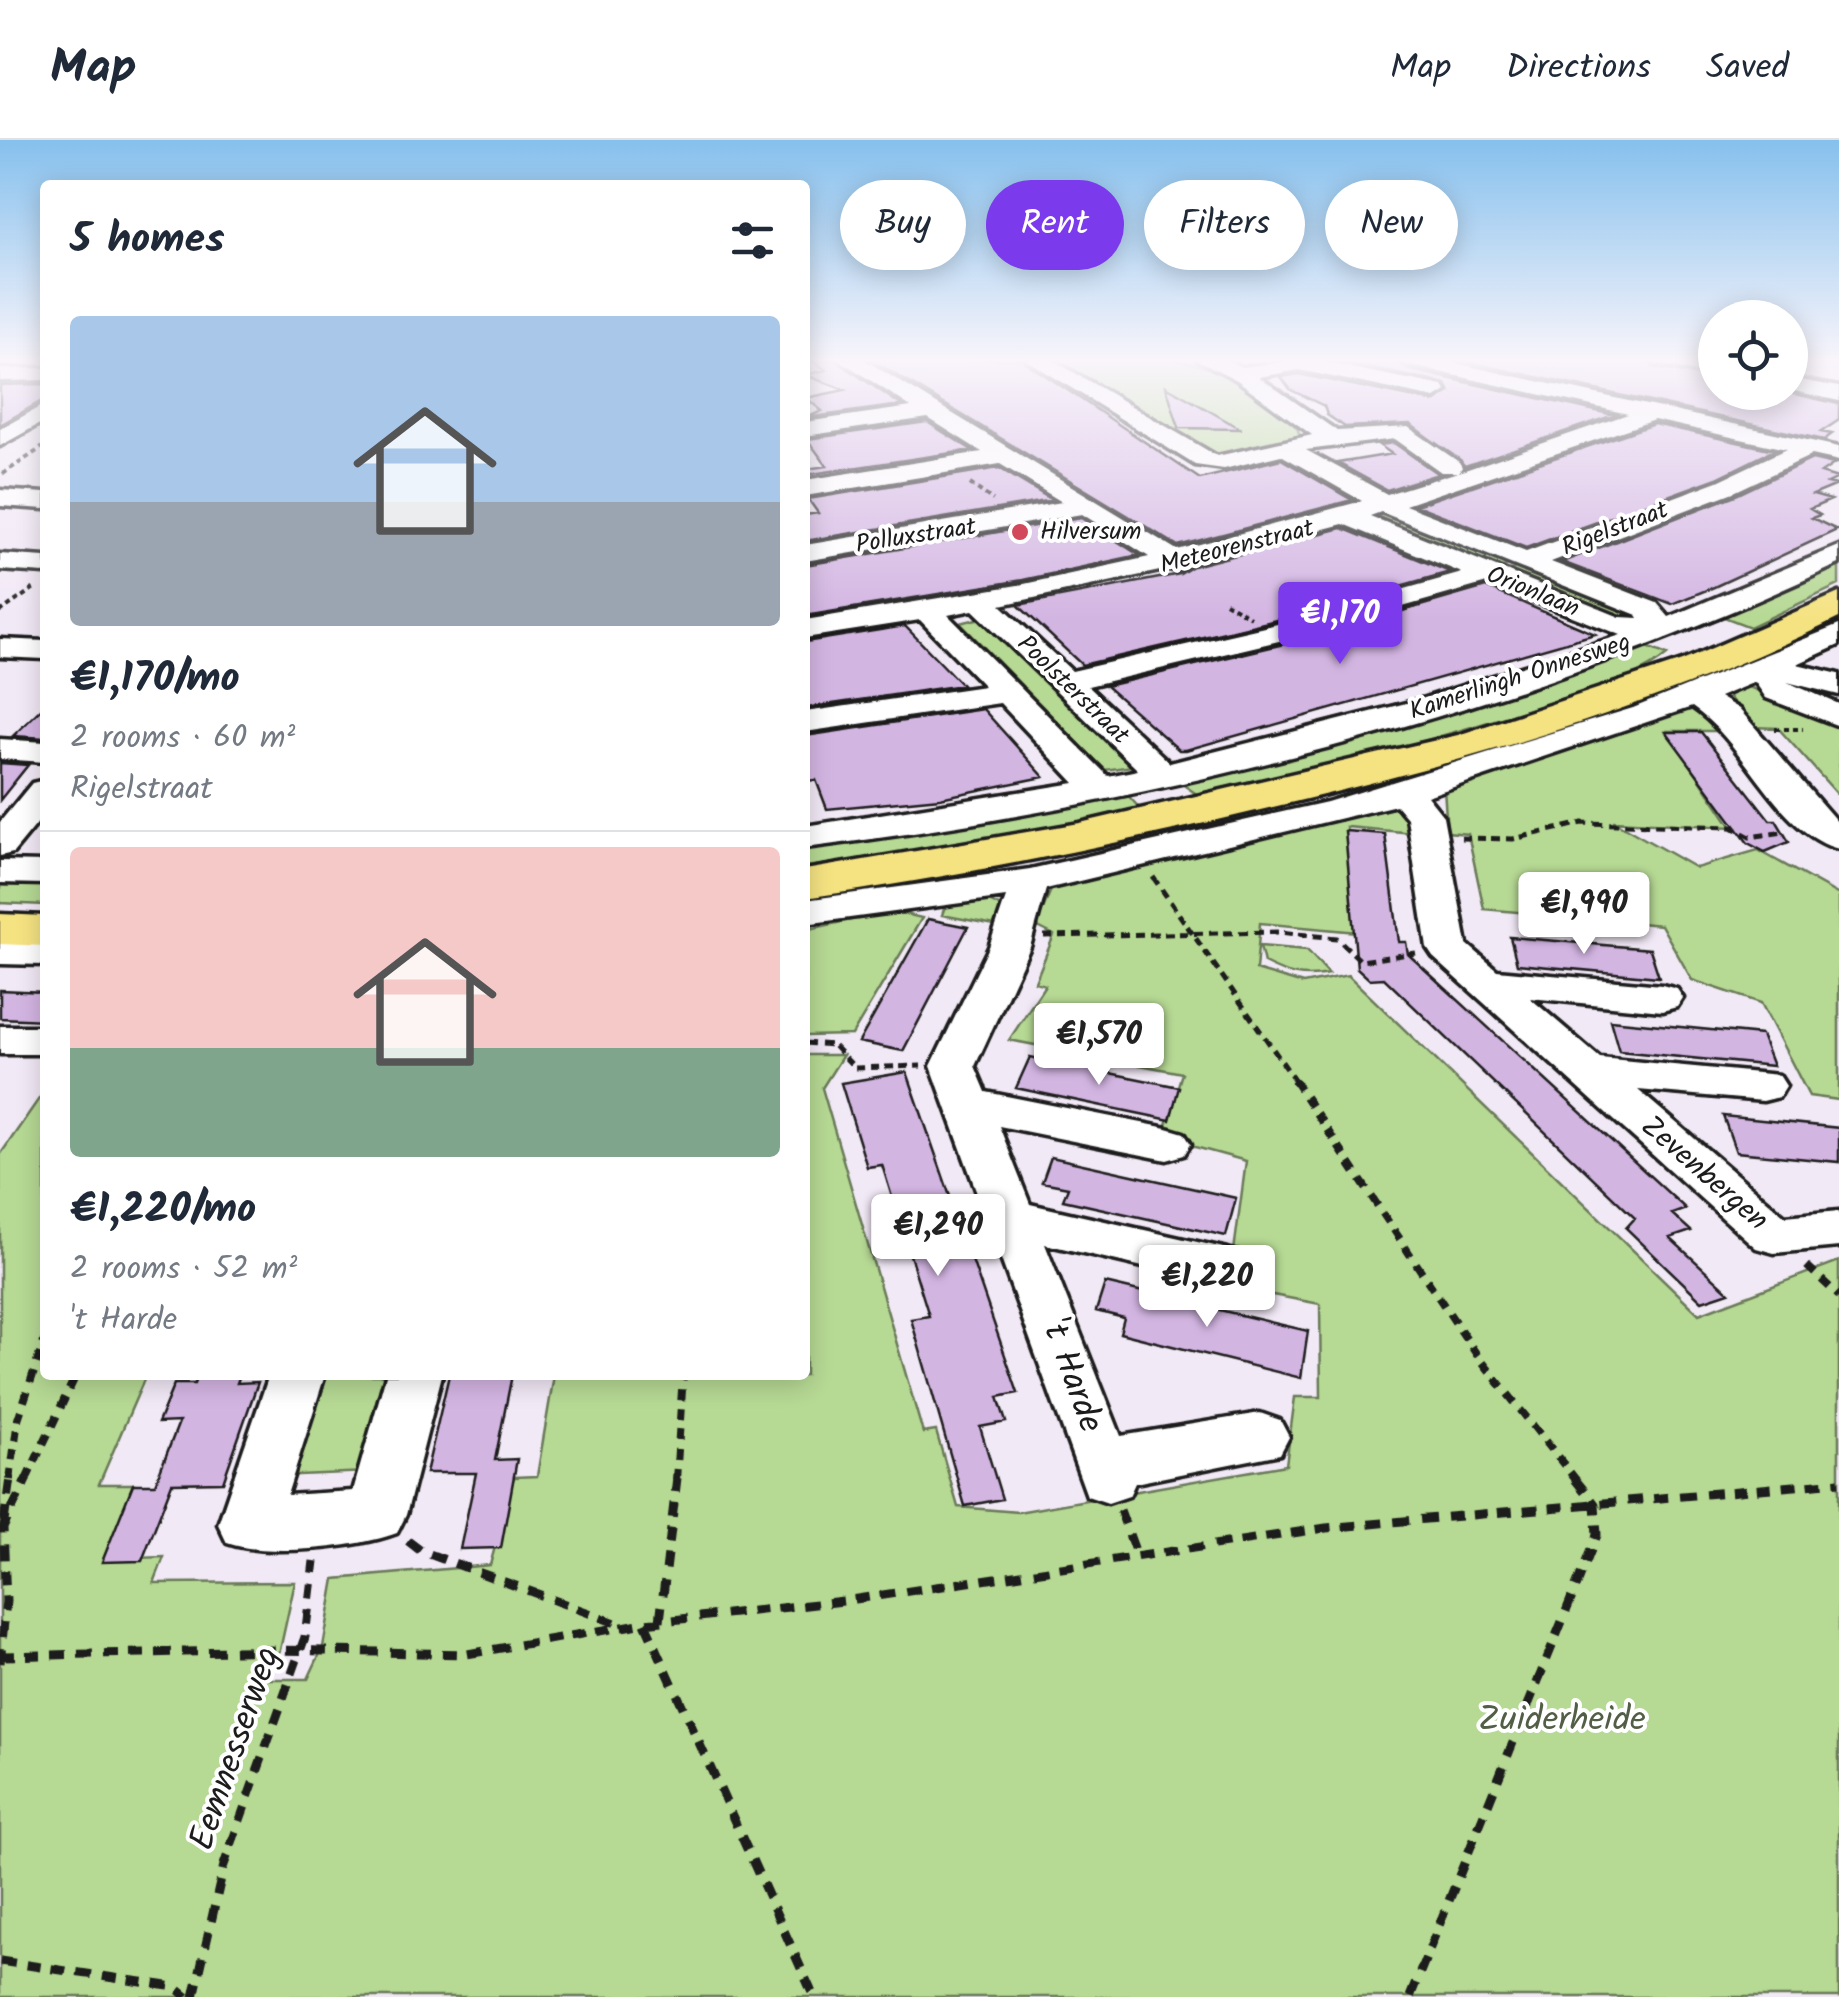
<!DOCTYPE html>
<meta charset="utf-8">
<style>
:root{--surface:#fff;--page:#f2f2f3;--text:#1f2937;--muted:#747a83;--line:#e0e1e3;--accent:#7c3aed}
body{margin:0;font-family:Kalam,sans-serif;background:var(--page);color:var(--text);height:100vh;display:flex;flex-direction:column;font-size:38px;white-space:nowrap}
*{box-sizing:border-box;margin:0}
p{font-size:32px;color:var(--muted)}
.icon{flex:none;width:55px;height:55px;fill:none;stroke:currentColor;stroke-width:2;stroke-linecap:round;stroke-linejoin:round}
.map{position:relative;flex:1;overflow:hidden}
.drawer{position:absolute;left:40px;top:40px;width:770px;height:1200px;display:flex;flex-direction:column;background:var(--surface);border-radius:10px;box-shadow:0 5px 25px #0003}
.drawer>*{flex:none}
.top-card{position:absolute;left:840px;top:40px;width:848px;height:90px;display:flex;gap:20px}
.buttons{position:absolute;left:1698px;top:160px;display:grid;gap:20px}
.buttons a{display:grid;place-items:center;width:110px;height:110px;border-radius:50%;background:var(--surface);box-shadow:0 5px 25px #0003;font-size:50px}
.price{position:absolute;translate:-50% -85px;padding:0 22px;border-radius:10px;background:#fff;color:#222;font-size:32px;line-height:65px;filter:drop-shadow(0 2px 5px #0008)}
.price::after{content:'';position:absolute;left:50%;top:60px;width:30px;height:22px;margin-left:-15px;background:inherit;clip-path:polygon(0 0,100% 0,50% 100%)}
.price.selected{background:var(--accent);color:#fff}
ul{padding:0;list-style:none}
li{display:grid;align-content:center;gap:20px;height:530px;padding:0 30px}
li+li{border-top:2px solid var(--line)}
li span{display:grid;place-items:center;height:310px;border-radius:10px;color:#555}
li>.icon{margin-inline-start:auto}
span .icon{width:180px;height:180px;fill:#fffc;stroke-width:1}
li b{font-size:42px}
h2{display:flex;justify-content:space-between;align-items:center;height:120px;padding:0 30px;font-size:42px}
.tag{padding:0 35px;border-radius:45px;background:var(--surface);box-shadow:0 5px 25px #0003;font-size:35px;line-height:90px}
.tag.selected{background:var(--accent);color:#fff}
header{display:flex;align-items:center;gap:60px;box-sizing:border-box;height:140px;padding:0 50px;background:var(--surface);border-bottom:2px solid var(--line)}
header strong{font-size:48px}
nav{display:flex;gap:55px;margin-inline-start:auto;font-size:35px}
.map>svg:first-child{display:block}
.green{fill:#b6d994;stroke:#697a58;stroke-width:2.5}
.building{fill:#d3b5e2;stroke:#1c1c1c;stroke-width:2.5}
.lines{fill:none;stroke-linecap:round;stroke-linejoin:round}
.minor-casing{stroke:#1c1c1c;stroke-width:7}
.major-casing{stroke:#1c1c1c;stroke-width:7}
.path-far3{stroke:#1c1c1c;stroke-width:4;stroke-dasharray:5 4;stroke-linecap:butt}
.path-far2{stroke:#1c1c1c;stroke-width:5;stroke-dasharray:9 6;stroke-linecap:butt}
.path-far1{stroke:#1c1c1c;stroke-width:8;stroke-dasharray:11 9;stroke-linecap:butt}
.path{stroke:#1c1c1c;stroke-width:9;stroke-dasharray:15 11;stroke-linecap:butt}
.minor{fill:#fff;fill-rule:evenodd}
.major{fill:#f5e382;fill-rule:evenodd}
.poi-dot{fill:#d1495b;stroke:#fff;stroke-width:4}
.labels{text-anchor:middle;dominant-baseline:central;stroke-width:8;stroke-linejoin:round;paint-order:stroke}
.far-street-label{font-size:25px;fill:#1c1c1c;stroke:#fff}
.far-poi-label{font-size:25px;fill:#1c1c1c;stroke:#fff;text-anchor:start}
.street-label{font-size:30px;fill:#1c1c1c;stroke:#fff}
.near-street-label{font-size:35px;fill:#1c1c1c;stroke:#fff}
.near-park-label{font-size:35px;fill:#525e46;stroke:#fff}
</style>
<header>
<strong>Map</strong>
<nav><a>Map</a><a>Directions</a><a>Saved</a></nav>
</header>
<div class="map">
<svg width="1839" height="1857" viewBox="0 0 1839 1857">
<rect width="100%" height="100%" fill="#f2e9f6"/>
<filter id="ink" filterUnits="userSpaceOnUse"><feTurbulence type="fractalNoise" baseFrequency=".01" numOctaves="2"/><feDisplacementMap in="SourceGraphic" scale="20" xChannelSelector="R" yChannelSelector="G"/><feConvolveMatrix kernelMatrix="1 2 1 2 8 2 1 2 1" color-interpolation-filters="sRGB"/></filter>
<g filter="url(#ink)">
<path class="green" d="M1042,219C1130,219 1205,203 1276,267C1285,276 1297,283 1300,296L1206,320L1124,267L1122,260Z
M1384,374H1394L1517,422L1491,431L1372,378Z
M1839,419V445L1750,487L1716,474Z
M1524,425L1641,471L1639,484L1498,434Z
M981,478L1131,622L1132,626L1105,630L960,483Z
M1640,504L1667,515C1639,539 1596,548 1561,559C1445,597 1329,628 1211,657L1198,655L1175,639Z
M1744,545L1839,584V656L1778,588L1752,587L1726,553Z
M1691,567L1703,570L1724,591H1668L1732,687L1613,681L1696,728L1758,710L1839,755V960L1809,956L1761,863L1692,840L1661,785L1484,769L1468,694L1447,692L1444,648Z
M1124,651L1142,671L987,703L805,727V706Z
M1402,666L1414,693L1346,687L1358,792L1260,783L1256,830L1303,844L1348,835L1699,1174L1839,1121V1857H0V1015L45,950V1235H146L99,1344H134L104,1419L164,1417L154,1443L295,1442L280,1510L265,1539H308L323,1507L335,1439L490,1425L514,1337L537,1336L554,1235H805V915H843L822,948L923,1293L936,1291L958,1367L1018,1372L1286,1325L1295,1257H1321L1320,1164L1236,1148L1230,1141L1246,1021L1162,998L1182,933L1009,900L1045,845L1035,842L1054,795L1036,786L1053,745Z
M0,738L45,739V765L0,763Z
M981,757L1003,768L995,785L942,775L946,763Z
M892,771L922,778L852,895L805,896V790Z
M1260,806L1307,810L1329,834C1303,839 1287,835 1264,823Z
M308,1235H394L368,1332L276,1336Z"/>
<path class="building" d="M810,219H834L901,265L806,278L822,271L806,258L845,250L805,235L826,230Z
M870,219H1021L1200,339L1281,319L1352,360L1178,406Z
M1326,219H1394L1407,229L1614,275L1465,326L1410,284L1345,287L1327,275L1324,266L1291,250L1281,237L1299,234L1434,262L1450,252L1446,244Z
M1455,219H1647L1653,227L1715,239V252H1787L1839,264V280L1821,292L1832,294L1824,300Z
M45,244V259L0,285V245Z
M1166,246L1241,289L1179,288Z
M927,282L972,310L805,335V329L827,326L807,299Z
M1654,284L1774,310L1717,338L1526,408L1416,365Z
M1394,303L1438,334L1387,350L1338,323L1392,314L1379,305Z
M1812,319L1834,324L1821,333L1838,338L1828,343L1837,345L1813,355L1831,360L1810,369L1820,375L1812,378L1837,390L1714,447L1672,464L1562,422L1738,354Z
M999,328L1052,360L805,401V375L818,373L808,359Z
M1081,378L1139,415L1023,440L805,476V425Z
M1342,388L1450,432L1285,478L1082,525L1018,465L1180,434L1193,426Z
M1486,447L1595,494L1186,610H1179L1106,546L1305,499Z
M905,486L962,545L805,568V502Z
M45,565V598L13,596Z
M983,569L1044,637L940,658L827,669L816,640L805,641V596Z
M1666,592H1701L1770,680H1776L1789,702L1765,712L1748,703Z
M0,623L28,625L0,660Z
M1345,691L1385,694L1399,802H1406L1408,814L1686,1069L1672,1074L1691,1091L1670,1098L1729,1152L1702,1161L1626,1088L1635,1078L1384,838L1369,839L1357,828Z
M928,779L968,787L903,911L859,902Z
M1510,797L1650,809L1659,837L1517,824Z
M0,850L45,852V880L0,878Z
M1610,880L1761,895L1773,926L1619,911Z
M1030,917L1179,947L1170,980L1016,948Z
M907,932L1018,1253L998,1257L1006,1282L980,1287L1002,1359L965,1366L911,1179L929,1176L882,1025L867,1027L841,943Z
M1723,976L1839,988V1022L1736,1012Z
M1051,1017L1236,1058L1226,1096L1063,1060L1068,1047L1042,1042Z
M1105,1143L1308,1191L1301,1238L1120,1193L1124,1178L1096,1171Z
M197,1235H240L237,1243L258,1242L223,1342L172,1343L142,1421L102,1422L133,1344H155L179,1282L158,1283L174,1244H194Z
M449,1235H512L495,1320L517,1319L501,1408L460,1409L476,1333H426Z"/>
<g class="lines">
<defs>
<path id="minor" d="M838,219H863L1177,410L1362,361L1281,315L1224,329L1195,325L1025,219H1051L1217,316L1312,295L1237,240L1196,219H1223L1242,227L1306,219L1443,246L1446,251L1435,258L1299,230L1259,237L1337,291L1408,287L1459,322L1462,327L1459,332L1628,274L1408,225L1398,219H1437L1839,307V321L1812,315L1736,351L1551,422L1657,463L1669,477L1839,406V424C1515,576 1159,663 805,708V686L1075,643L1000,563L805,592V572L984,546L920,480L805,498V480L1024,444L1149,417L1082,374L805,421V405L1062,362L1000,324L805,356V340L982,312L928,278L805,296V282L911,267ZM1654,280L1786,309L1718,341L1526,412L1405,365ZM1395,299L1441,332H1458L1387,354L1306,310ZM1381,372L1637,475L1639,478L1620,477L1370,376ZM1343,384L1462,433L1286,482L1072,531L1001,465L1169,429L1178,431L1192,423ZM1487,443L1621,495L1418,560L1170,623L1088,546L1304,495ZM973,470L1138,630L1108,636L948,475Z
M1651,219L1715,224V236L1654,223Z
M45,228V240L0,241V229Z
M1790,238L1839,247V261L1790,250Z
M45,264V281L0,306V289Z
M0,350L45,353V369L0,366Z
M0,414L45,417V433L0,430Z
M1839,485V505L1797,524L1839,534V555L1787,542L1839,564V586L1766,558L1755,542L1719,557L1739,569L1839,684V709C1778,694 1746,603 1692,567L1427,656L1443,676L1467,804L1497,830L1662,845L1677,849L1683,858L1677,867L1662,871L1530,858L1600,918L1779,935L1786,946L1779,957L1763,961L1638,950L1785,1076L1839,1071V1107L1774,1113L1756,1108L1433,817L1427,808L1407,678L1396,665L1046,749L1030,807L975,926L986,952L1167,988L1184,993L1191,1004L1184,1015L1167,1020L999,986L1030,1064L1228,1109L1246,1114L1254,1128L1246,1142L1228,1147L1045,1104L1121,1296L1260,1273L1280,1280L1289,1297L1280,1314L1135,1343L1129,1356L1108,1363L1087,1356L931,926L989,807L1006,757L805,784V760L1030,729L1327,662L1633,568Z
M0,499L45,501V519L0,517Z
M0,599L45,602V622L0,619Z
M45,640V674L13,713L0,716V682L32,643Z
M0,721L45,722V744L0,743Z
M0,800L45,801V825L0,824Z
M0,886H45V914H0Z
M269,1235H325L287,1355L353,1351L386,1235H442L406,1375L397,1393C357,1408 266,1417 227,1403L218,1384Z"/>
<path id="major" d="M1839,453V478C1659,567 1468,621 1273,667C1118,704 963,736 805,758V730L1080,683L1458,595L1682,521Z
M0,774L45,776V806L0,804Z"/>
</defs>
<use href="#minor" class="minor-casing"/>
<use href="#major" class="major-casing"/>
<path class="path-far3" d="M3,334L43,307
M970,344L993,360
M1225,462L1250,477
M0,472L36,447
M1775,589H1803"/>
<path class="path-far2" d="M1461,698L1513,699L1583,683L1732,687L1750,697L1784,692
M1153,737L1296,942
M1044,796L1278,792L1337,798L1361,821L1416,813
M805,903L833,905L855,928L921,926"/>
<path class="path-far1" d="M1294,940L1477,1215L1576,1340
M1807,1126L1839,1156
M10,1340L18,1279L45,1199
M26,1340L76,1235
M676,1340L683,1235"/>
<path class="path" d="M1120,1370L1137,1416
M4,1382L10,1338
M408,1401L421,1411L624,1486
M660,1481L677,1338
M645,1483L814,1857
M0,1516L280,1510L467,1514L645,1483L843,1461L1326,1388L1839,1342
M0,1523L6,1461L3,1388L27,1338
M0,1821L175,1847L187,1857
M194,1857L224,1725L305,1497L314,1421
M1410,1857L1597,1395L1595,1364L1574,1338"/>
<use href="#minor" class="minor"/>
<use href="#major" class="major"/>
</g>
</g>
<linearGradient id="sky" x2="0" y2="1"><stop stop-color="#86c0ed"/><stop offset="0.46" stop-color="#f9f5fb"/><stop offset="1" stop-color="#f9f5fb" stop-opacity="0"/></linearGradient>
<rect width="1839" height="479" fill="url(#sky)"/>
<circle class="poi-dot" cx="1020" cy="392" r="10"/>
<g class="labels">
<g class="far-street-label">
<text transform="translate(1615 389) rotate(-21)">Rigelstraat</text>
<text transform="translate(916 396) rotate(-9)">Polluxstraat</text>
<text transform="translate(1237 407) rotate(-14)">Meteorenstraat</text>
<text transform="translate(1533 452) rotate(22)">Orionlaan</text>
<text transform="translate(1520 537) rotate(-18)">Kamerlingh Onnesweg</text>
<text transform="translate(1073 550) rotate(44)">Poolsterstraat</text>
</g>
<g class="far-poi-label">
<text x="1040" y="392">Hilversum</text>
</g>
<g class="street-label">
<text transform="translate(1704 1034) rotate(41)">Zevenbergen</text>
</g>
<g class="near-street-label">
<text transform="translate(1071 1236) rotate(70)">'t Harde</text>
<text transform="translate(236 1609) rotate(-71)">Eemnesserweg</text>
</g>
<g class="near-park-label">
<text x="1562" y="1581">Zuiderheide</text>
</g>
</g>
</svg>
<div class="buttons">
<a><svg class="icon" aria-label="locate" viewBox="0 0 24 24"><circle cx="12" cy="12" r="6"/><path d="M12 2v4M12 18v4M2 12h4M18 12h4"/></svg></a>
</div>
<b class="price selected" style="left:1340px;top:527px">€1,170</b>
<b class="price" style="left:1584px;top:817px">€1,990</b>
<b class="price" style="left:1099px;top:948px">€1,570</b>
<b class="price" style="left:938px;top:1139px">€1,290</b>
<b class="price" style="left:1207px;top:1190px">€1,220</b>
<div class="top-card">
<a class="tag">Buy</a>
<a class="tag selected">Rent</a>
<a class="tag">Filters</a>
<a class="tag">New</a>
</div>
<section class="drawer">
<h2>5 homes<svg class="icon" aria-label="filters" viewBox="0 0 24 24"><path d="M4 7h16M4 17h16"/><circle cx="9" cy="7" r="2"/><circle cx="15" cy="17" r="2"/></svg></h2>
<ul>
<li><span style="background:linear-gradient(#a9c7e8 60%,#9aa5b1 0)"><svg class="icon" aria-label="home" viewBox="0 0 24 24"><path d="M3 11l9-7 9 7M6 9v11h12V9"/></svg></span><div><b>€1,170/mo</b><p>2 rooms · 60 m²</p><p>Rigelstraat</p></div></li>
<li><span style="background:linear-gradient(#f6c9c9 65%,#7fa58c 0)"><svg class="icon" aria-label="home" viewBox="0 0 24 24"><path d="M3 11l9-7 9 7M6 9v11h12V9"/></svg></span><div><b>€1,220/mo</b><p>2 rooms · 52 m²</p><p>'t Harde</p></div></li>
</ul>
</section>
</div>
